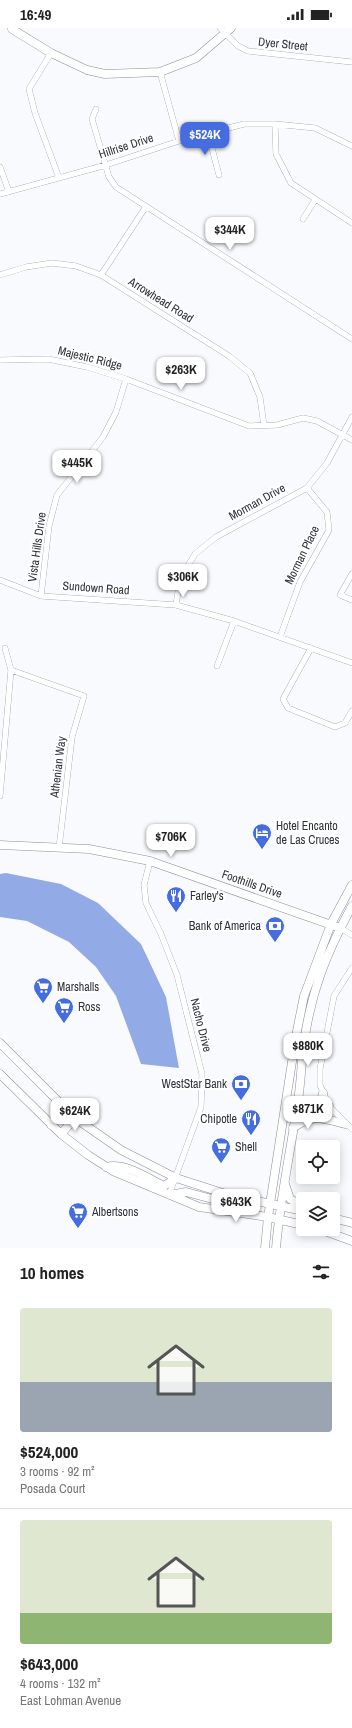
<!DOCTYPE html>
<meta charset="utf-8">
<style>
:root{--surface:#fff;--page:#f6f6f6;--text:#222;--muted:#767676;--line:#e0e0e0;--accent:#456ddf}
body{margin:0;font-family:"Archivo Narrow",sans-serif;background:var(--page);color:var(--text);height:100vh;display:flex;flex-direction:column;font-size:15px;white-space:nowrap}
*{box-sizing:border-box;margin:0}
p{font-size:13px;color:var(--muted)}
.icon{flex:none;width:22px;height:22px;fill:none;stroke:currentColor;stroke-width:2;stroke-linecap:round;stroke-linejoin:round}
.map{position:relative;height:1220px;overflow:hidden}
.side{display:flex;flex-direction:column;background:var(--surface);flex:1}
.side>*{flex:none}
.controls{position:absolute;left:296px;top:1112px;display:grid;gap:8px}
.controls a{display:grid;place-items:center;width:44px;height:44px;border-radius:4px;background:var(--surface);box-shadow:0 2px 10px #0003;font-size:20px}
.price{position:absolute;translate:-50% -34px;padding:0 9px;border-radius:8px;background:#fff;color:#222;font-size:13px;line-height:26px;filter:drop-shadow(0 1px 2px #0008)}
.price::after{content:'';position:absolute;left:50%;top:24px;width:12px;height:9px;margin-left:-6px;background:inherit;clip-path:polygon(0 0,100% 0,50% 100%)}
.price.on{background:var(--accent);color:#fff}
ul{padding:0;list-style:none}
li{display:grid;align-content:center;gap:8px;height:212px;padding:0 20px}
li+li{border-top:1px solid var(--line)}
li span{display:grid;place-items:center;height:124px;border-radius:4px;color:#555}
li>.icon{margin-inline-start:auto}
span .icon{width:72px;height:72px;fill:#fffc;stroke-width:1}
li b{font-size:17px}
h2{display:flex;justify-content:space-between;align-items:center;height:48px;padding:0 20px;font-size:17px}
.status{display:flex;justify-content:space-between;align-items:center;height:28px;padding:0 20px;background:var(--surface);direction:ltr}
.status svg{height:11px;fill:currentColor}
.map>svg:first-child{display:block}
.water{fill:#92abe7}
.lines{fill:none;stroke-linecap:round;stroke-linejoin:round}
.street-casing{stroke:#8a8f9c;stroke-width:6}
.secondary-casing{stroke:#8a8f9c;stroke-width:9}
.street{stroke:#fff;stroke-width:5.5}
.secondary{stroke:#fff;stroke-width:8}
.labels{text-anchor:middle;dominant-baseline:central;stroke-width:4;stroke-linejoin:round;paint-order:stroke}
.street-label{font-size:12px;fill:#2f3237;stroke:#fff}
.poi-label{font-size:12px;fill:#2f3237;stroke:#fff;text-anchor:start}
</style>
<div class="status"><b>16:49</b><svg viewBox="0 0 49 12"><path d="M0 12V9h3v3zM5 12V6h3v6zM10 12V3h3v9zM15 12V0h3v12zM26 1h20v11H26zM47 4h2v5h-2z"/></svg></div>
<div class="map">
<svg width="352" height="1220" viewBox="0 0 352 1220">
<rect width="100%" height="100%" fill="#f9fafd"/>
<path class="water" d="M6,845L61,856L98,875L141,916L166,969L179,1040L141,1036L116,968L96,939L69,914L27,893L0,889V846Z"/>
<g class="lines">
<defs>
<path id="street" d="M220,0L238,18L248,23L352,34
M51,25L29,61L35,85L59,150
M160,44L179,113
M96,81L92,91L109,149L116,159L352,311
M275,96L276,126L291,155L352,195
M208,105L219,147
M0,139L9,164
M0,166L106,137L179,113L244,96H275L315,100L352,118
M303,191L315,172
M0,247L26,239L52,235L76,238L101,247L229,328L250,345L260,369L264,398
M101,247L145,180
M0,332L48,331L87,339L126,351L249,398L277,397L303,390L317,393L352,412
M352,546L340,567L352,572
M0,552L41,568L176,577L234,593L352,635
M41,568L49,498L57,467L103,409L116,384L126,351
M176,577L180,551L195,526L216,509L307,460L327,435L352,389
M280,609L300,554L329,502L327,484L307,460
M311,620L283,671L288,680L335,699L345,695L352,683
M217,638L234,593
M11,642L84,668L72,709L59,820
M0,768L11,642L5,620
M150,833L144,857L146,875L161,906L177,947L202,1046L201,1079L169,1167
M340,900L352,907
M352,940L334,968L320,1041V1057L329,1078L352,1101"/>
<path id="secondary" d="M12,1L51,25L87,42L105,46L160,44L196,30L231,0
M0,817L89,821L150,833L340,900
M0,1015L75,1090L121,1122L176,1150L229,1167L303,1183
M0,1046L61,1106L88,1127L113,1143L199,1179L268,1189L303,1197
M297,1079C308,1089 317,1083 329,1078
M316,1084L320,1078L323,1065
M51,1097L66,1081
M293,1100C314,1085 322,1090 345,1096
M61,1106L75,1090
M106,1139C125,1134 147,1150 164,1158L176,1150
M285,1156L290,1171L303,1178
M170,1167L186,1164L216,1172L236,1171
M333,1190L352,1195
M319,1201L352,1213
M265,1220L268,1189L296,1008L304,968L331,896L352,857
M276,1220C280,1172 290,1126 297,1079C301,1058 301,1036 304,1015C311,963 327,924 352,878"/>
</defs>
<use href="#street" class="street-casing"/>
<use href="#secondary" class="secondary-casing"/>
<use href="#street" class="street"/>
<use href="#secondary" class="secondary"/>
</g>
<defs>
<symbol id="hotel-pin" viewBox="-11 -11 22 30"><path d="M0 17L-7.5 6A9.5 9.5 0 1 1 7.5 6Z" fill="#456ddf" stroke="#fff"/><path d="M-6-4.5h1.5V1H6V5H4.5V3h-9V5H-6ZM-4 0a1.8 1.8 0 1 1 3.6 0ZM.5 0V-2.5h3Q6-2.5 6 0Z" fill="#fff"/></symbol>
<symbol id="restaurant-pin" viewBox="-11 -11 22 30"><path d="M0 17L-7.5 6A9.5 9.5 0 1 1 7.5 6Z" fill="#456ddf" stroke="#fff"/><path d="M-5-6h1v4h1v-4h1v4h1v-4h1v5L-1.5 .5V6h-2V.5L-5-1ZM5-6V6H3V1.5H1.5Q1.5-4 5-6Z" fill="#fff"/></symbol>
<symbol id="bank-pin" viewBox="-11 -11 22 30"><path d="M0 17L-7.5 6A9.5 9.5 0 1 1 7.5 6Z" fill="#456ddf" stroke="#fff"/><path d="M-6-4H6V4H-6ZM0-2.3a2.3 2.3 0 1 0 0 4.6a2.3 2.3 0 1 0 0-4.6Z" fill="#fff"/></symbol>
<symbol id="supermarket-pin" viewBox="-11 -11 22 30"><path d="M0 17L-7.5 6A9.5 9.5 0 1 1 7.5 6Z" fill="#456ddf" stroke="#fff"/><path d="M-6-5.5h2.5l.6 2H6L4.5 2H-2.5L-4.4-4H-6ZM-1.5 3.2a1.3 1.3 0 1 0 .1 0ZM3 3.2a1.3 1.3 0 1 0 .1 0Z" fill="#fff"/></symbol>
</defs>
<g fill-rule="evenodd">
<use href="#hotel-pin" x="251" y="794" width="22" height="30"/>
<use href="#restaurant-pin" x="165" y="857" width="22" height="30"/>
<use href="#bank-pin" x="264" y="887" width="22" height="30"/>
<use href="#supermarket-pin" x="32" y="948" width="22" height="30"/>
<use href="#supermarket-pin" x="53" y="968" width="22" height="30"/>
<use href="#bank-pin" x="230" y="1045" width="22" height="30"/>
<use href="#restaurant-pin" x="240" y="1080" width="22" height="30"/>
<use href="#supermarket-pin" x="210" y="1108" width="22" height="30"/>
<use href="#supermarket-pin" x="67" y="1173" width="22" height="30"/>
</g>
<g class="labels">
<g class="street-label">
<text transform="translate(283 16) rotate(6)">Dyer Street</text>
<text transform="translate(126 118) rotate(-18)">Hillrise Drive</text>
<text transform="translate(161 272) rotate(32)">Arrowhead Road</text>
<text transform="translate(90 330) rotate(14)">Majestic Ridge</text>
<text transform="translate(257 474) rotate(-29)">Morman Drive</text>
<text transform="translate(37 519) rotate(-82)">Vista Hills Drive</text>
<text transform="translate(302 527) rotate(-64)">Morman Place</text>
<text transform="translate(96 560) rotate(4)">Sundown Road</text>
<text transform="translate(58 739) rotate(-83)">Athenian Way</text>
<text transform="translate(252 856) rotate(19)">Foothills Drive</text>
<text transform="translate(201 997) rotate(76)">Nacho Drive</text>
</g>
<g class="poi-label">
<text x="276" y="798">Hotel Encanto<tspan x="276" dy="14">de Las Cruces</tspan></text>
<text x="190" y="868">Farley's</text>
<text x="261" y="898" text-anchor="end">Bank of America</text>
<text x="57" y="959">Marshalls</text>
<text x="78" y="979">Ross</text>
<text x="227" y="1056" text-anchor="end">WestStar Bank</text>
<text x="237" y="1091" text-anchor="end">Chipotle</text>
<text x="235" y="1119">Shell</text>
<text x="92" y="1184">Albertsons</text>
</g>
</g>
</svg>
<div class="controls">
<a><svg class="icon" aria-label="locate" viewBox="0 0 24 24"><circle cx="12" cy="12" r="6"/><path d="M12 2v4M12 18v4M2 12h4M18 12h4"/></svg></a>
<a><svg class="icon" aria-label="layers" viewBox="0 0 24 24"><path d="M12 4l9 5-9 5-9-5zM3 14l9 5 9-5"/></svg></a>
</div>
<b class="price on" style="left:205px;top:128px">$524K</b>
<b class="price" style="left:230px;top:223px">$344K</b>
<b class="price" style="left:181px;top:363px">$263K</b>
<b class="price" style="left:77px;top:456px">$445K</b>
<b class="price" style="left:183px;top:570px">$306K</b>
<b class="price" style="left:171px;top:830px">$706K</b>
<b class="price" style="left:308px;top:1039px">$880K</b>
<b class="price" style="left:308px;top:1102px">$871K</b>
<b class="price" style="left:75px;top:1104px">$624K</b>
<b class="price" style="left:236px;top:1195px">$643K</b>
</div>
<section class="side">
<h2>10 homes<svg class="icon" aria-label="filters" viewBox="0 0 24 24"><path d="M4 7h16M4 17h16"/><circle cx="9" cy="7" r="2"/><circle cx="15" cy="17" r="2"/></svg></h2>
<ul>
<li><span style="background:linear-gradient(#dfe7d0 60%,#9aa5b1 0)"><svg class="icon" aria-label="home" viewBox="0 0 24 24"><path d="M3 11l9-7 9 7M6 9v11h12V9"/></svg></span><div><b>$524,000</b><p>3 rooms · 92 m²</p><p>Posada Court</p></div></li>
<li><span style="background:linear-gradient(#dfe7d0 75%,#8fb573 0)"><svg class="icon" aria-label="home" viewBox="0 0 24 24"><path d="M3 11l9-7 9 7M6 9v11h12V9"/></svg></span><div><b>$643,000</b><p>4 rooms · 132 m²</p><p>East Lohman Avenue</p></div></li>
</ul>
</section>
